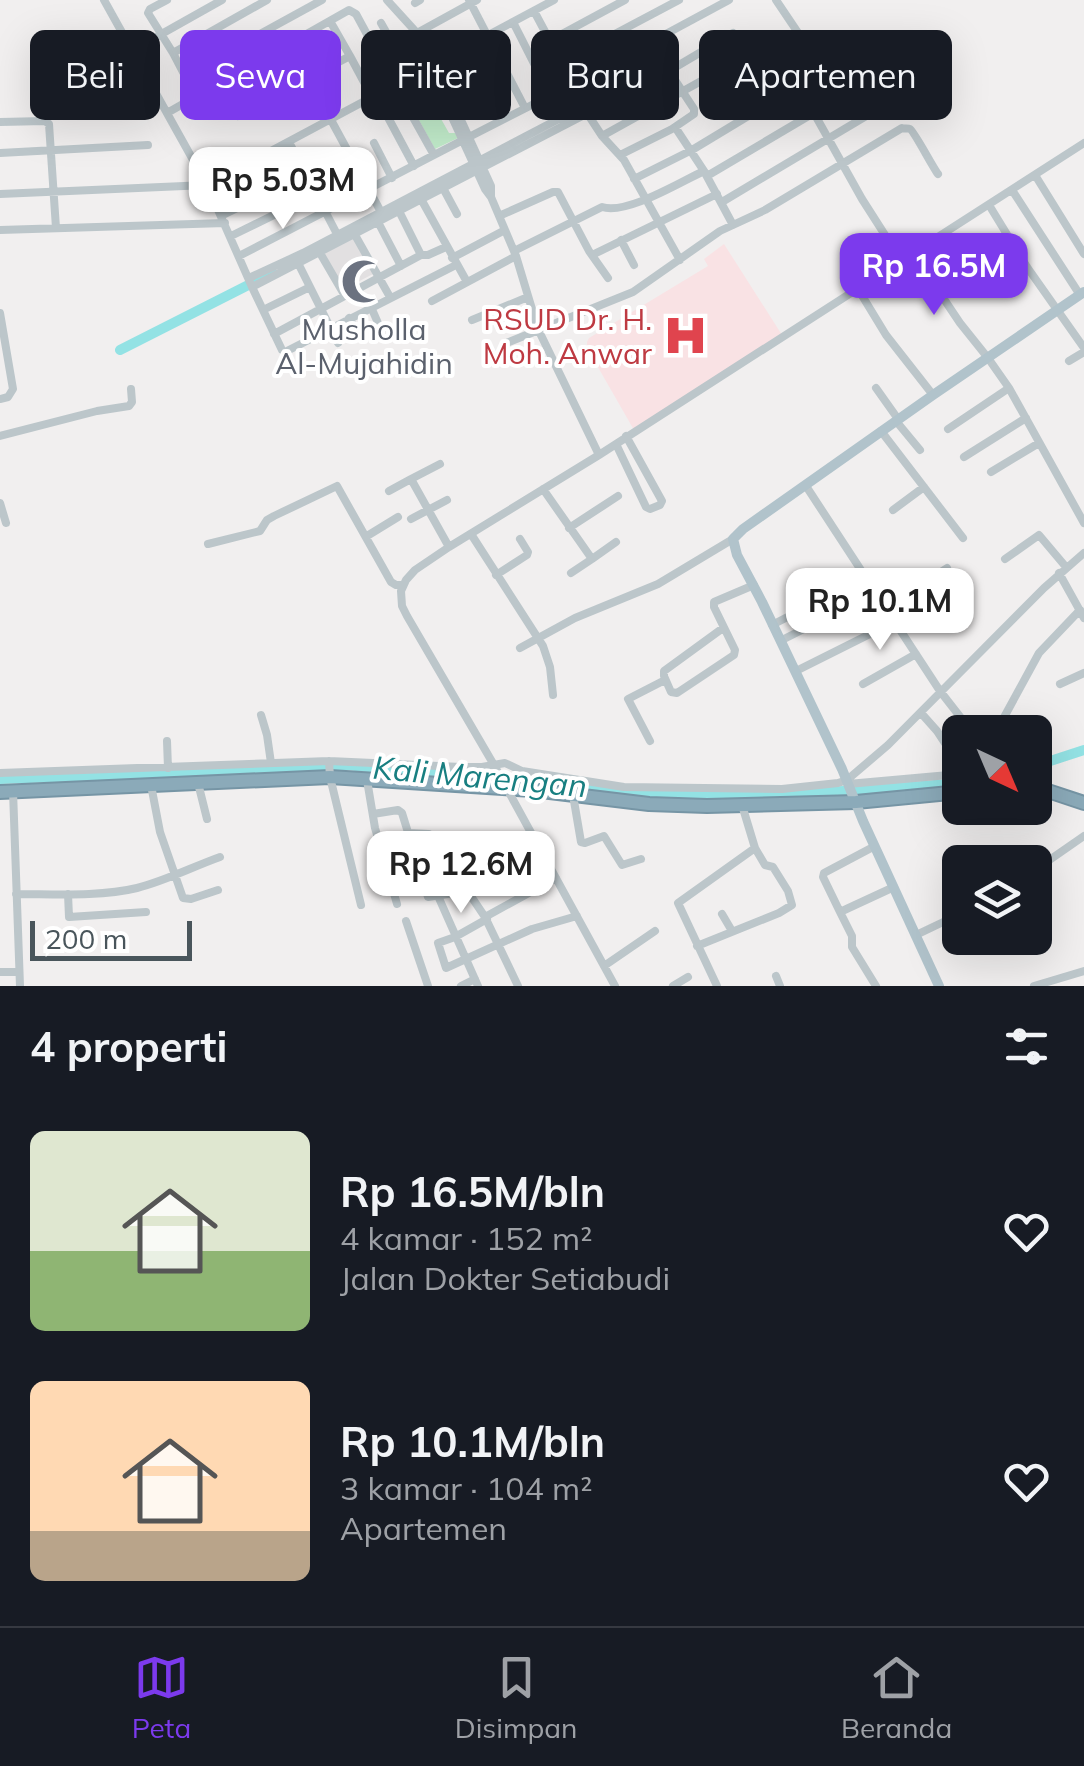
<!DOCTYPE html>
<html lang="id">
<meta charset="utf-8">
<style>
:root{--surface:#171b24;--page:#242831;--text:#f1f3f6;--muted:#9ea1a6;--line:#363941;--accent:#7c3aed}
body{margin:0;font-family:Mulish,sans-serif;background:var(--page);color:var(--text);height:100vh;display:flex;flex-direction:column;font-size:38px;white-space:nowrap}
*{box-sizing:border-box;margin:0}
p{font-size:32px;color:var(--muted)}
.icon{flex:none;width:55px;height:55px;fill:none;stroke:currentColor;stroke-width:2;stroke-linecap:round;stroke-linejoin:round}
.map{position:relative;height:986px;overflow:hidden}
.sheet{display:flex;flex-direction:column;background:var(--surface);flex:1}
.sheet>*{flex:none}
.hud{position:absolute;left:30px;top:30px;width:1025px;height:90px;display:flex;gap:20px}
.needle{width:65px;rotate:136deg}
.tools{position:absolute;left:942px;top:715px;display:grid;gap:20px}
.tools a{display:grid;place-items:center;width:110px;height:110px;border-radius:15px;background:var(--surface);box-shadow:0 10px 40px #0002;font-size:50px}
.scale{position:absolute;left:30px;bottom:25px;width:162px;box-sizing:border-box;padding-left:10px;border:5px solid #49555b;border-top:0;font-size:28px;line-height:35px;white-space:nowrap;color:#49555b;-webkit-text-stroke:8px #fff;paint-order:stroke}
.price{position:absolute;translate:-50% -85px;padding:0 22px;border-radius:20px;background:#fff;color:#222;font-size:32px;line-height:65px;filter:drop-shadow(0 2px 5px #0008)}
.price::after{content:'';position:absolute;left:50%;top:60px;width:30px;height:22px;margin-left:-15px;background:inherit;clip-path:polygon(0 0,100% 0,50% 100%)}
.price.selected{background:var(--accent);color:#fff}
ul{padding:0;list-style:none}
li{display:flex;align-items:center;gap:30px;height:250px;padding:0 30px}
li span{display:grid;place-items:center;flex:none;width:280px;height:200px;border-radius:15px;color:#555}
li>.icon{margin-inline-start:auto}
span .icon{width:120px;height:120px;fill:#fffc;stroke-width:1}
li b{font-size:42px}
h2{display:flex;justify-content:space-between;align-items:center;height:120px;padding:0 30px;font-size:42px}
.tag{padding:0 35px;border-radius:15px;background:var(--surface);box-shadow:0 10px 40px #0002;font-size:35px;line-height:90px}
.tag.selected{background:var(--accent);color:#fff}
.tab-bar{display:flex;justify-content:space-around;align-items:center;height:140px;border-top:2px solid var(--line);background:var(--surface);font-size:28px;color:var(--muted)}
.tab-bar a{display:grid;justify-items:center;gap:5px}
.tab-bar .selected{color:var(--accent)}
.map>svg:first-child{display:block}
.education{fill:#e2e0e1}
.medical{fill:#f9e2e4}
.green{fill:#c1ebca}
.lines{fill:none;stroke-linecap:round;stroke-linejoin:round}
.river{stroke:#93e2e4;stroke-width:10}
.highway-casing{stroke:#7695a5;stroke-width:16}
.minor{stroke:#bcc6ca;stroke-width:8}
.major{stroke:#b1c3cb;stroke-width:10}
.highway{stroke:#8baab9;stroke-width:12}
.labels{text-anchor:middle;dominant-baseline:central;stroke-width:8;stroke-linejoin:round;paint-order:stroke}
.health-label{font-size:30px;fill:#be3a42;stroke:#fff;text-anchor:end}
.worship-label{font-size:30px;fill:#5b616d;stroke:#fff}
.water-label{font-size:32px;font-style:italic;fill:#187f81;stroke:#fff}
</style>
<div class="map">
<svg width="1084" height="986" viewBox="0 0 1084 986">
<rect width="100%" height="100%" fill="#f1efef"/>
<path class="education" d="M354,238L375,273L342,290L323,254Z"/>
<path class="medical" d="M724,244L782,335L634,430L587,348V342L589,338L708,266L704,259Z"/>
<path class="green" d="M427,73L439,97L436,110L449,133H455L458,138L435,149L400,86Z"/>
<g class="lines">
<path class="river" d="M603,100L665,69
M120,350L272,273
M1035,766L1084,750
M0,779L212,772L346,765L626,792L710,796L871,790L960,783"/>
<defs>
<path id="highway" d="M1035,788L1048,791L1084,803
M0,792L330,777L533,790L649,804L707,806L856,802L960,792"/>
</defs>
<use href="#highway" class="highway-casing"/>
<path class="minor" d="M104,0L207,185L252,287L669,71L733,33
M167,0L150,9L148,13L173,53
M387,0L417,33
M469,0L525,108
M776,0L813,55L839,97
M415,3L420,0
M534,11L573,84
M330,21L350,56
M513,22L563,121
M381,23L411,76
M549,41L625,0
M133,50L222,0
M435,63L491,186V197L516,256L538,329L599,455
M560,63L679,0
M429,67L485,189L491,197
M185,75L322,0
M738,89L780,62L786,63L862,199L901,260
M376,95L414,166
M196,97L173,53L267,0
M167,113L349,10L356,14L376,51
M587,113L602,136L624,160L680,260
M238,116L350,56L372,97
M331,120L381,212
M0,122L45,121L49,124L56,228
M675,127L704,171L733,225
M602,136L721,70
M469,137L573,84L729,0
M289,142L338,236
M374,143L392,178
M0,153L148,145
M434,155L376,51L417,33L477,0
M620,155L672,129L694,114V109L669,71
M1035,175L1084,254
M707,176L922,49
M634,179L692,150L798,86
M443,188L457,214
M1012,190L1080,295
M0,194L207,185L554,0
M421,199L467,282
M722,202L935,75
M989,205L1027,267L1084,348
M399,211L421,255
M221,216L288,183L305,172
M499,216L553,192H558L589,251L608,278
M378,222L401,266
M0,230L225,223
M355,235L390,297
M231,236L317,194
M621,240L634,265
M514,251L602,207C627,215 680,182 704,171
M320,253L345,296
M913,253L960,323L988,358L1009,388L1084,523
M592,255L717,194
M239,256L463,140
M452,258L505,230
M249,278L303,253L658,67
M252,287L282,350L285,352L456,265
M310,287L338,343
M858,289L886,335L933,395
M432,301L516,256
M371,307L378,323
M263,310L310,287L299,265
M0,313L13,389L8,397L0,399
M349,318L358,332
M472,320L528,297
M274,334L421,255H428L446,247
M504,344L633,292L720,231L765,210L902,128C904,129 908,128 910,129C914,131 932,166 938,174
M1069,361L1084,352
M876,388L898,419
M896,421L920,450
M948,429L1009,388
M881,431L963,538
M0,436L97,411L129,406L132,402L131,389
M616,444L646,507L650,509L660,505L662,501L626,436
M964,457L1026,418
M440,464L411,479L449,547
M991,472L1039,443
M806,486L940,691L972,732
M543,489L592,559L616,542
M389,491L411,479
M0,503L6,523
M893,510L924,487
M411,519L447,500
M569,528L618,496
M471,534L543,646L550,667L553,695
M367,536L398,517
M208,544L260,531L267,520L274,516L337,486L391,582L396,585H403
M1005,559L1039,535L1066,567
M571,573L592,559
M1059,573L1084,618
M496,575L527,555L528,552L520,539
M885,608L947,568
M772,625L865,577
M723,628L664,671V676L671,692L677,693L734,655L735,650L714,607V602L754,585
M780,641L875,593
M520,648L575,618L658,584L733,539
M796,671L894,622
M863,684L916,654
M1060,684L1084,673
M921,713L937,731L960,766
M261,715L267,735L271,763
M996,732L1039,653L1080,610
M167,741L168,768
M650,741L628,699L665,680
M329,761L330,777L361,905
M0,773L329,761L461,767H482L505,763L522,771L624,787L782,789L838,783L847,780L888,745L1044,588L1084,553
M367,780L375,828L397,904
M198,783L207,819
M848,784L960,774
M151,785L160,832L183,898L191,899L218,890
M13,791L20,986
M573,795L581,842L585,843L604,836L622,865L641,859
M373,814L398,810L402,813L428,897L467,891
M408,833L429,834L485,917L518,986
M1035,870L1084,836
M16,894C54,894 100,897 137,888C165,881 192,867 220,857
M68,894L69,917L146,912
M438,896L478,986
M840,912L823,877L824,873L875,846
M722,914L732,931
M485,917L556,878
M487,919L455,937L438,943L446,968L532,929L577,916
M406,921L428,986
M916,935L960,914
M697,946L779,913L792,905L788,891L773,867L765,865L755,848L742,805
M604,966L655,931
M0,972H19
M776,976L780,986
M461,986L475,979
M615,986L494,765L407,616L402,606L401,591L406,580L415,570L449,547L599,455L1084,143
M673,986L688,977
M717,986L678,903L755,848
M876,986L852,947V936L840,912L894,887
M1034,986L1084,971"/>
<path class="major" d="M939,986L863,821L842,769L762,602L737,555L733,539L743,529L933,395L1084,292"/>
<use href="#highway" class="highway"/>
</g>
<defs>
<symbol id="mosque-bare" viewBox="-9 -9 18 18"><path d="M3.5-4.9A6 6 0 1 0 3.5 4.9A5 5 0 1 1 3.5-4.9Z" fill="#6b7280" stroke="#fff" stroke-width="2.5" paint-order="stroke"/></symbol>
<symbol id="hospital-bare" viewBox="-9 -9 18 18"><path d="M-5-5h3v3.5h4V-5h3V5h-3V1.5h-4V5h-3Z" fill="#e0444e" stroke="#fff" stroke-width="2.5" paint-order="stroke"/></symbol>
</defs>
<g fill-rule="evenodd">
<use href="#mosque-bare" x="332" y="250" width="63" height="63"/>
<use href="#hospital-bare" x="654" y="304" width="63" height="63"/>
</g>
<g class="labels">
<g class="health-label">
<text x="652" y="319">RSUD Dr. H.<tspan x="652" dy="34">Moh. Anwar</tspan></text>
</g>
<g class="worship-label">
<text x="364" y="329">Musholla<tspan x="364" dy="34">Al-Mujahidin</tspan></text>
</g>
<g class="water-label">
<text transform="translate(480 776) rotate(5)">Kali Marengan</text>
</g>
</g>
</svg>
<div class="tools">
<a><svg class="needle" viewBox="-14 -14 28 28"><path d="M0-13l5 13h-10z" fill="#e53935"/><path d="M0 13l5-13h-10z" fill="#9ea1a6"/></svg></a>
<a><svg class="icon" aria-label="layers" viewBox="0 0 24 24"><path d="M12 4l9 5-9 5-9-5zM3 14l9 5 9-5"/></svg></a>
</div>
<div class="scale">200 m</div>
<b class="price" style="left:283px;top:232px">Rp 5.03M</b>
<b class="price selected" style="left:934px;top:318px">Rp 16.5M</b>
<b class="price" style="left:880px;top:653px">Rp 10.1M</b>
<b class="price" style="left:461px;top:916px">Rp 12.6M</b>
<div class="hud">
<a class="tag">Beli</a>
<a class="tag selected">Sewa</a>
<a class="tag">Filter</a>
<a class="tag">Baru</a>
<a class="tag">Apartemen</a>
</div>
</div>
<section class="sheet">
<h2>4 properti<svg class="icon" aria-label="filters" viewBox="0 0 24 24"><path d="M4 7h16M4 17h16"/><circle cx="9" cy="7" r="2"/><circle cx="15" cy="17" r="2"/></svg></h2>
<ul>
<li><span style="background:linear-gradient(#dfe7d0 60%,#8fb573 0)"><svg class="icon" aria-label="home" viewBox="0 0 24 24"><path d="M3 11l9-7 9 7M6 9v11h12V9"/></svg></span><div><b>Rp 16.5M/bln</b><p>4 kamar · 152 m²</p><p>Jalan Dokter Setiabudi</p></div><svg class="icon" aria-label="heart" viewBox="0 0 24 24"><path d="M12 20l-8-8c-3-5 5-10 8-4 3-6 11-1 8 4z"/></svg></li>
<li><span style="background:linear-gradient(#ffd9b3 75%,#b9a48a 0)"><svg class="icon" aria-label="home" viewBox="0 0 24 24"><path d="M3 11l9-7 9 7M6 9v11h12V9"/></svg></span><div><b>Rp 10.1M/bln</b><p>3 kamar · 104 m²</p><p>Apartemen</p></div><svg class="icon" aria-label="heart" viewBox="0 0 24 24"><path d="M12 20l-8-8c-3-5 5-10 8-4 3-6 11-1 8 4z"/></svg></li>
</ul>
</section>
<nav class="tab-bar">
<a class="selected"><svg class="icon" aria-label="map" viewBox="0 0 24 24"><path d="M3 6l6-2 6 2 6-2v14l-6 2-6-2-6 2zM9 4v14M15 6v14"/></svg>Peta</a>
<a><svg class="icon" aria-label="saved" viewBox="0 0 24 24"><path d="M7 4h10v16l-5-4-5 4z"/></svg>Disimpan</a>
<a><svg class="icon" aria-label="home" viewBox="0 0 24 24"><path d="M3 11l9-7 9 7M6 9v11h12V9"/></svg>Beranda</a>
</nav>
